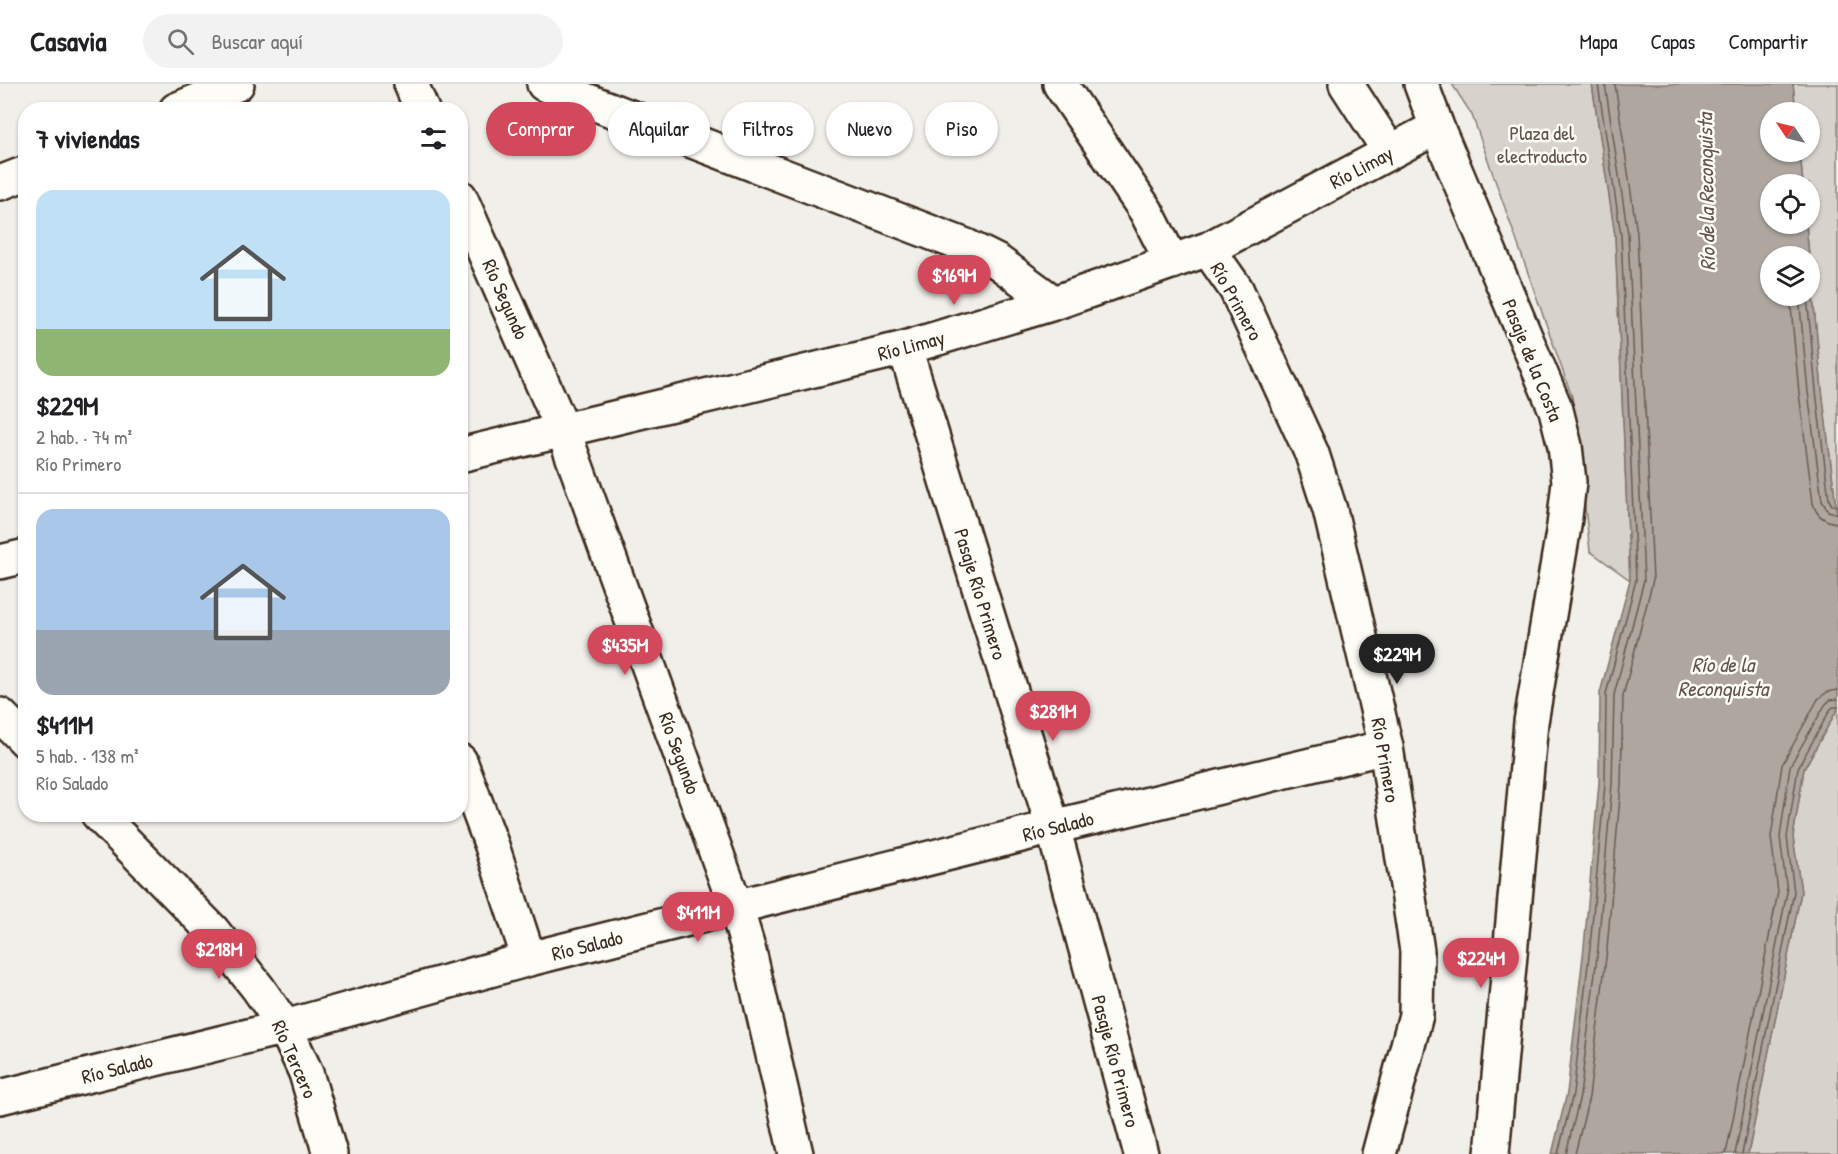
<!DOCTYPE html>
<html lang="es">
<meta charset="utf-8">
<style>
:root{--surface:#fff;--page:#f2f2f2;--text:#202124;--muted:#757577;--line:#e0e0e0;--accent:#d1495b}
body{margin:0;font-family:"Patrick Hand",sans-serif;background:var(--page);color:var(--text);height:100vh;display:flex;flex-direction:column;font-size:22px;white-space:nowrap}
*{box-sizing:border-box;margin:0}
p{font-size:20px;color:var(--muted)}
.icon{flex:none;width:33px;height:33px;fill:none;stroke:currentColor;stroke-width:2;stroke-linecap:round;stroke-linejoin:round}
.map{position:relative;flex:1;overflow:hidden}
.side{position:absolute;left:18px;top:18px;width:450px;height:720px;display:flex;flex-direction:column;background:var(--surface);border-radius:24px;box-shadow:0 2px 4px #0004}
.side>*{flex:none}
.guide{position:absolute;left:486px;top:18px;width:570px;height:54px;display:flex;gap:12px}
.needle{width:39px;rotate:305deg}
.fabs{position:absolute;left:1760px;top:18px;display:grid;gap:12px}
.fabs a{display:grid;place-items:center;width:60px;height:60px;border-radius:50%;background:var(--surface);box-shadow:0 2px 4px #0004;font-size:30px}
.price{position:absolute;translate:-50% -51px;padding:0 14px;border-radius:21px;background:var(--accent);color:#fff;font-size:20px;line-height:39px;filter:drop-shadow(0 2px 3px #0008)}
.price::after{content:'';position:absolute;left:50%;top:36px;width:18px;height:14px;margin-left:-9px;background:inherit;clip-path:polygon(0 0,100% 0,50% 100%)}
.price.selected{background:#222;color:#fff}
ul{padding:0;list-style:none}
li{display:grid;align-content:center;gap:12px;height:318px;padding:0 18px}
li+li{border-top:2px solid var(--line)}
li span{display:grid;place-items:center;height:186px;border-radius:18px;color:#555}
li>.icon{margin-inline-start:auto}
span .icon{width:108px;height:108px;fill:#fffc;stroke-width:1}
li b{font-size:26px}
h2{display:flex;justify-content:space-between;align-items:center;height:72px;padding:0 18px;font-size:26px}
.pill{padding:0 21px;border-radius:27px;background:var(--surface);box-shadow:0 2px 4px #0004;font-size:21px;line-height:54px}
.pill.selected{background:var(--accent);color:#fff}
header{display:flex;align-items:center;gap:36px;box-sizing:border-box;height:84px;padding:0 30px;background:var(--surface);border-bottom:2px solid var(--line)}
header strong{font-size:28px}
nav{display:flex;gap:33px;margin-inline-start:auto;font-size:21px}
.search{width:420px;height:54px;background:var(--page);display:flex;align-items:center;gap:15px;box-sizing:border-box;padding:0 21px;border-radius:33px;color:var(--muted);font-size:22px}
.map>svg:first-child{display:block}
.green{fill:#d7d2cc;stroke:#897e75;stroke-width:1.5}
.water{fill:#aea69f;stroke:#80746b;stroke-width:1.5;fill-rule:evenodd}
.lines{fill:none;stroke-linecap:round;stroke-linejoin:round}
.shore{stroke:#695c52;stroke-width:1.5}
.street-casing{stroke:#3b2a1e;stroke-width:38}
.street{stroke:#fdfcf7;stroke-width:33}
.labels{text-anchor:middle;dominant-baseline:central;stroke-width:5;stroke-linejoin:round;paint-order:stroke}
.park-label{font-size:20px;fill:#62544a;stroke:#fdfcf7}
.street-label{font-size:20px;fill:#3b2a1e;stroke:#fdfcf7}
.water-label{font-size:21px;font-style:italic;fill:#63554b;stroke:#fdfcf7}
</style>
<header>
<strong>Casavia</strong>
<div class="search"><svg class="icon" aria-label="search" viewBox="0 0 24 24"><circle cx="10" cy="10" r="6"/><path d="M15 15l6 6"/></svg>Buscar aquí</div>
<nav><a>Mapa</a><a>Capas</a><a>Compartir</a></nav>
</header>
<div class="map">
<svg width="1838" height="1070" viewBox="0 0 1838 1070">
<rect width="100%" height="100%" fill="#f1efea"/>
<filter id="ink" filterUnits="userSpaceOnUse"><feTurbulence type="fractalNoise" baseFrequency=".0167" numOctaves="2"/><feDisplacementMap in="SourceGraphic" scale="12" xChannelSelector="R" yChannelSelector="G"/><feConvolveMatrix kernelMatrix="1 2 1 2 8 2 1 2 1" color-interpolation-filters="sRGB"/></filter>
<g filter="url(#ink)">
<path class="green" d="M1452,0H1592L1615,151L1630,496L1590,467L1572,313L1472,31Z
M1793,0H1838V439L1822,306L1806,140H1809V100H1803L1800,68H1809V28H1796Z
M1838,624V1070H1748L1801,808L1793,753L1804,685Z"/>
<path class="water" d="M1592,0H1793L1796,28H1770V68H1800L1803,100H1770V140H1806L1822,306L1838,439V624L1804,685L1793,753L1801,808L1748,1070H1552L1567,1009L1584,863L1599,699L1600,609L1630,496L1615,151ZM1770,172H1809V212H1770Z"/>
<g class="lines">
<path class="shore" d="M1790,212L1799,309L1813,419C1816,431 1825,438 1838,439
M1799,212L1808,308L1822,417L1828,427L1838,430
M1807,212L1816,307L1829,416L1832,421L1838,422
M1558,1070L1573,1010L1590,863L1605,700L1606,610L1636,496L1621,151L1598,0
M1566,1070L1580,1012L1598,864L1612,700L1614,611L1644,496L1628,150L1605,0
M1575,1070L1589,1013L1607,865L1621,701L1623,612L1653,496L1637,149L1615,0
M1726,1070L1778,808L1771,753L1782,681L1818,615L1827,608L1838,606
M1735,1070L1787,808L1780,753L1790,682L1825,621L1830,616L1838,615
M1742,1070L1794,808L1787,753L1798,684L1830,626L1833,623H1838"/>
<defs>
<path id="street" d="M411,0L422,26
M544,0L966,162L998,178L1054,219
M1060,0L1146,127L1172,178
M1346,0L1390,68
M1421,0L1437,43L1556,326L1565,362L1569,398L1564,442L1531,638L1492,1070
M176,26L237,0
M0,99L26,89
M460,113L563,346L736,823L749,867L796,1070
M1208,165L1236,205L1312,370L1330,426L1386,663L1417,867L1416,931L1379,1070
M905,264L1053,743L1141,1070
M460,371L905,264L1054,219L1208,165L1437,43
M0,478L26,472
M0,631L26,657
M460,677L492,762L529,875
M98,730L212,846L258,904L285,943L306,989L330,1070
M0,1013L285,943L529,875L1053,743L1386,663"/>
</defs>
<use href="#street" class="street-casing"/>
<use href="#street" class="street"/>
</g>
</g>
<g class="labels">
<g class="park-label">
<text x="1542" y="48">Plaza del<tspan x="1542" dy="23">electroducto</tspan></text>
</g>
<g class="street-label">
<text transform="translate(1361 83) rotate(-28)">Río Limay</text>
<text transform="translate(506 215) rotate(66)">Río Segundo</text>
<text transform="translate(1237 217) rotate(61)">Río Primero</text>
<text transform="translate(911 261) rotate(-15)">Río Limay</text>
<text transform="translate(1533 276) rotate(68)">Pasaje de la Costa</text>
<text transform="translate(981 510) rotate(73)">Pasaje Río Primero</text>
<text transform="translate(680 669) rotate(70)">Río Segundo</text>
<text transform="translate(1386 676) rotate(80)">Río Primero</text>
<text transform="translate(1058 742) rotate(-14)">Río Salado</text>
<text transform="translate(587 861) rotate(-14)">Río Salado</text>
<text transform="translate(295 975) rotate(66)">Río Tercero</text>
<text transform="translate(1116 977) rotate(75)">Pasaje Río Primero</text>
<text transform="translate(117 984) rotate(-14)">Río Salado</text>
</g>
<g class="water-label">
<text transform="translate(1706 108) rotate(-91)">Río de la Reconquista</text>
<text x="1723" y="580">Río de la<tspan x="1723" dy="24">Reconquista</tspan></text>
</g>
</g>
</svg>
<div class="fabs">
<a><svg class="needle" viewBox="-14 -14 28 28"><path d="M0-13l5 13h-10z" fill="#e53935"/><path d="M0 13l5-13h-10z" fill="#757577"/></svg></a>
<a><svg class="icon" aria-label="locate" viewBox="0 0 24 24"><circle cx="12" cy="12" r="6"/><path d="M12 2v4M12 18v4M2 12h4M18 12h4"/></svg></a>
<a><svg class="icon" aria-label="layers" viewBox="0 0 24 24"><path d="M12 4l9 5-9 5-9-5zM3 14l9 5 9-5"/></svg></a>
</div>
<b class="price" style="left:954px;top:222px">$169M</b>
<b class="price" style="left:625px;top:592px">$435M</b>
<b class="price selected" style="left:1397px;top:601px">$229M</b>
<b class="price" style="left:1053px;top:658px">$281M</b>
<b class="price" style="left:698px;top:859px">$411M</b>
<b class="price" style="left:219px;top:896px">$218M</b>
<b class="price" style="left:1481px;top:905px">$224M</b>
<div class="guide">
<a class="pill selected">Comprar</a>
<a class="pill">Alquilar</a>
<a class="pill">Filtros</a>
<a class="pill">Nuevo</a>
<a class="pill">Piso</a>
</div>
<section class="side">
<h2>7 viviendas<svg class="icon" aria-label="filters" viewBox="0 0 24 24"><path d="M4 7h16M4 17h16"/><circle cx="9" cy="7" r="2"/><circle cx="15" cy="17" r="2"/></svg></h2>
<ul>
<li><span style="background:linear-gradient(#bfe0f5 75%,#8fb573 0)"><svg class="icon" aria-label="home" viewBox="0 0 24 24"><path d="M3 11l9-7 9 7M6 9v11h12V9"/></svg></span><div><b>$229M</b><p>2 hab. · 74 m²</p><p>Río Primero</p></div></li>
<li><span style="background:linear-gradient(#a9c7e8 65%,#9aa5b1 0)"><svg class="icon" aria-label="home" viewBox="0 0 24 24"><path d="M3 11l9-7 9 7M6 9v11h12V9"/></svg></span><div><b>$411M</b><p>5 hab. · 138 m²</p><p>Río Salado</p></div></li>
</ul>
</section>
</div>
